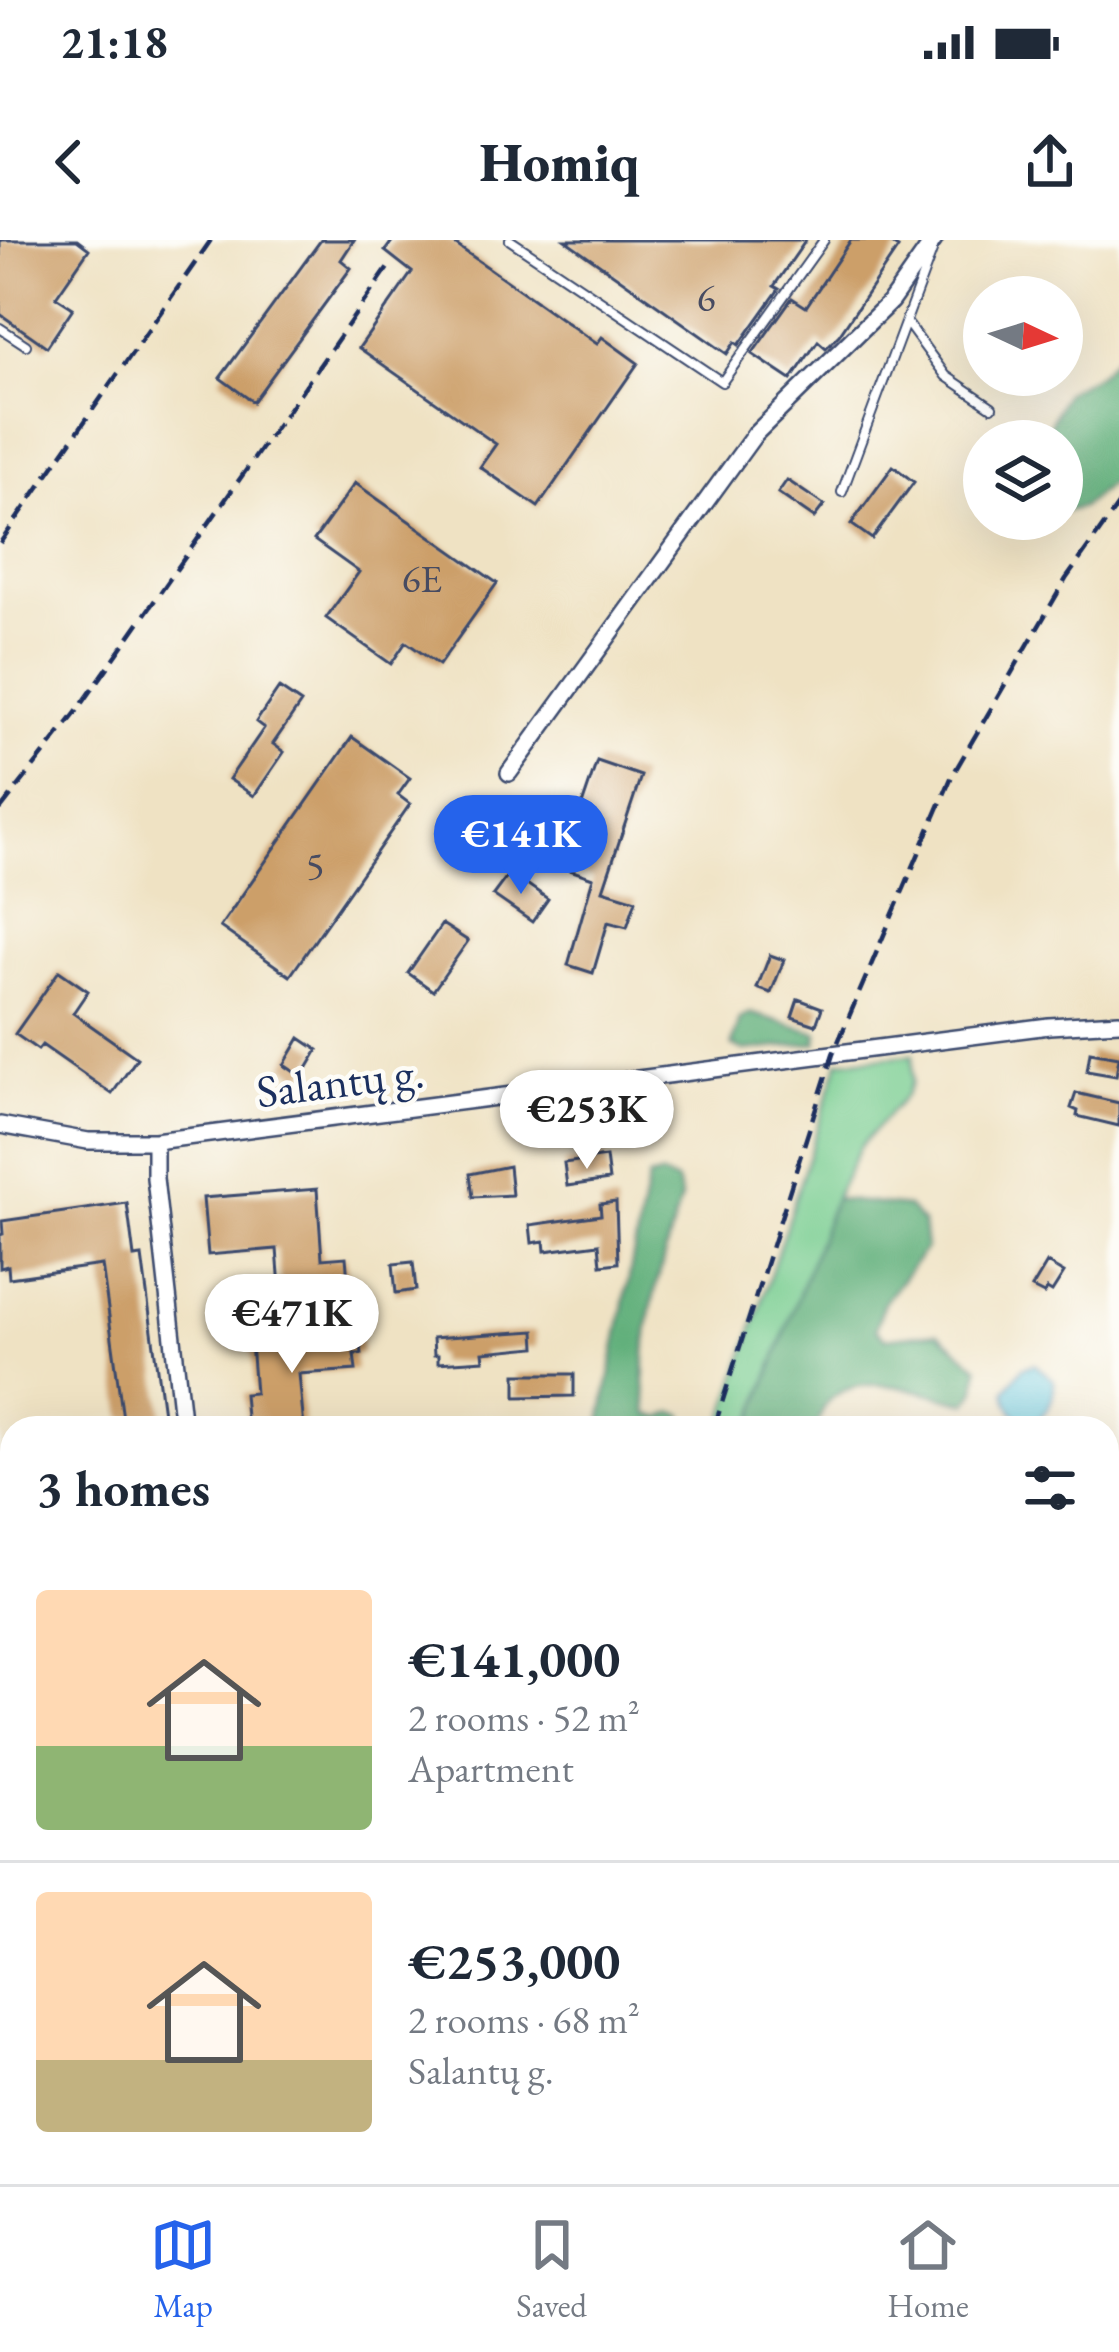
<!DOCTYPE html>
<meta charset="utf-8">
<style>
:root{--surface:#fff;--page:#f6f6f7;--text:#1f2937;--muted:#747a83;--line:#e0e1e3;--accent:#2563eb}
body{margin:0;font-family:"EB Garamond",serif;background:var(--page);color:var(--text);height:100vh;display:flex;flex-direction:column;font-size:45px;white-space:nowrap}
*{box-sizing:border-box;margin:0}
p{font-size:39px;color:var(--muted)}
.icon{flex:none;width:66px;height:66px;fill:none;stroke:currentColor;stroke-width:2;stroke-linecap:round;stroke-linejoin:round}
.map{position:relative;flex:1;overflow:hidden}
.details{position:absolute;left:0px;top:1176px;width:1119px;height:768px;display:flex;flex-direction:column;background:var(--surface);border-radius:36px 36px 0 0;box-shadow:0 12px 48px #0002}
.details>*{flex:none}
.needle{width:78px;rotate:94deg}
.buttons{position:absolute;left:963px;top:36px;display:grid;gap:24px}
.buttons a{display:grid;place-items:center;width:120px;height:120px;border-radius:50%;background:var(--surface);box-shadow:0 12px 48px #0002;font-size:60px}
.price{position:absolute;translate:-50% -102px;padding:0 27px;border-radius:42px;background:#fff;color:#222;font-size:39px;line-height:78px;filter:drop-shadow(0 3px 6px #0008)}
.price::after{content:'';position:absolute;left:50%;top:72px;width:36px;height:27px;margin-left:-18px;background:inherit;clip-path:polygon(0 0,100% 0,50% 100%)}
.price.on{background:var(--accent);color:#fff}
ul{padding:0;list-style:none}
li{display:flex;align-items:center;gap:36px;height:300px;padding:0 36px}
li+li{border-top:3px solid var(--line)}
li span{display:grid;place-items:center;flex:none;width:336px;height:240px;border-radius:12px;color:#555}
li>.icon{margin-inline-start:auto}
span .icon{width:144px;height:144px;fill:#fffc;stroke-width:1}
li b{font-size:51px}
h2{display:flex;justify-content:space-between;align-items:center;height:144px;padding:0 36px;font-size:51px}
.status{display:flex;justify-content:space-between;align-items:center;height:84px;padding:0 60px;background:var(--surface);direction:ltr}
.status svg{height:33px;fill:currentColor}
header{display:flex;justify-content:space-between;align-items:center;height:156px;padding:0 36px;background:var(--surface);font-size:54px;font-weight:800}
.dock{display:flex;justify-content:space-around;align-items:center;height:168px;border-top:3px solid var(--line);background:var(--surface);font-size:33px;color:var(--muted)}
.dock a{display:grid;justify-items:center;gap:6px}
.dock .on{color:var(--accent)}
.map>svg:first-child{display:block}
.green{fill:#79cd91;stroke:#4a7e78;stroke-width:3}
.forest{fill:#62b07b;stroke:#3e706c;stroke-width:3}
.water{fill:#5ec4db;stroke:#3c7a9c;stroke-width:3}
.building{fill:#cc9f69}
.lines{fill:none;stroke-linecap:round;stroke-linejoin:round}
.lane-casing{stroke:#3b4a6d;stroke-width:12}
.street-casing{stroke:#3b4a6d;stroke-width:20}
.lane{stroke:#fff;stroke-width:8}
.street{stroke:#fff;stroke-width:15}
.rail{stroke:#1b2f5e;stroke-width:4.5;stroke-dasharray:18 9;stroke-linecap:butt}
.labels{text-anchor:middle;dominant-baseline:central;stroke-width:9;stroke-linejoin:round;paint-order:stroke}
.number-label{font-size:39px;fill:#474b61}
.street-label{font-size:45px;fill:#1b2f5e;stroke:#fdfcf7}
</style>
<div class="status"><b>21:18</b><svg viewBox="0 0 49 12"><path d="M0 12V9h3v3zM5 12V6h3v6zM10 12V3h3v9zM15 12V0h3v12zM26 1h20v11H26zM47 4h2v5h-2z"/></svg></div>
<header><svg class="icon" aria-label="back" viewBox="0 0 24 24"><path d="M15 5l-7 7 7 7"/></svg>Homiq<svg class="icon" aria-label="share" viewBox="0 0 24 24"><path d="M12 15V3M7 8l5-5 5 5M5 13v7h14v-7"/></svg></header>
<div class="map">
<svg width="1119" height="1944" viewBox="0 0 1119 1944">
<rect width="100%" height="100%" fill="#fdfcf7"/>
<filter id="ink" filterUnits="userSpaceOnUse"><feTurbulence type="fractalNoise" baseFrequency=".00833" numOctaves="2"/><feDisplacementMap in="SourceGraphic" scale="24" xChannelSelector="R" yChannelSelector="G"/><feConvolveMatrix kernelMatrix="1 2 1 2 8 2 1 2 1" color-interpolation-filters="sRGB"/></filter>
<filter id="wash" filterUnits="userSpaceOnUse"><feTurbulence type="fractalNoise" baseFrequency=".004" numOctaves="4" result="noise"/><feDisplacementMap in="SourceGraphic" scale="48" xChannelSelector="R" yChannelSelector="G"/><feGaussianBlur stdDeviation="2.7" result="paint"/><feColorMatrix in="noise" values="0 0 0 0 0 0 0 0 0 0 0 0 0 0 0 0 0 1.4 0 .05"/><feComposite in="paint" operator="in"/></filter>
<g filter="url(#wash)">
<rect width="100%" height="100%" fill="#efe2c3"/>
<path class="green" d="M913,815L912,842L906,855L860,906L834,960L750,1188H721L839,821Z"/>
<path class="forest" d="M1119,112V236L1082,267L1062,272V201H1042L1065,152L1100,133Z
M750,773L818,793L817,803L744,811L732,805L740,779Z
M661,935L677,942L681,958C661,1028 634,1101 649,1174L661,1178L674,1172L684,1175L682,1188H600L648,938Z
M834,959L908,967L923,983L926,1008L883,1064L876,1089L885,1098L938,1092L979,1127L976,1150L968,1163C928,1155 862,1127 828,1162C822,1168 819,1180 816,1188H750Z"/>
<path class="water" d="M1034,1124L1054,1140C1055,1159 1048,1174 1031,1183C1015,1178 1007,1166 1006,1150L1022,1128Z"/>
<g id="blocks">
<path class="building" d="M0,0H77L89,9L56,57L73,68L47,107L0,74Z
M321,0H354L341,20L351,28L253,162L220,138Z
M393,0H449L597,104L602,97L638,123L538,267L480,227L496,204L359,108L412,32L385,11Z
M565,0H806L774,46L779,49L739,105L735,102L727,114Z
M851,0H886L898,8L839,95L826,108L818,101L791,140L752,114L792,58L806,67Z
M893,226L914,242L872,299L851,284Z
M787,240L824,265L814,278L778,253Z
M355,243L497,343L439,425L406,402L391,424L326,378L359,332L314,300Z
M279,448L301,463L273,504L284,512L254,556L229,539L264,488L256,482Z
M352,497L410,538L398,555L410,564L290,736L220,687Z
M597,521L641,536L603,650L636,660L627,687L608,682L593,733L568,725L593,638L561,627Z
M510,632L548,659L532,682L493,655Z
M442,684L468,701L433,751L408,733Z
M770,715L784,720L771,753L757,748Z
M59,731L88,751L73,773L137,818L112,854L42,805L38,810L15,794Z
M798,759L822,768L816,785L792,777Z
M300,798L318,810L302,837L284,825Z
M1090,812L1119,817L1116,836L1087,831Z
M1076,853L1119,863V886L1077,876L1078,871L1071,868Z
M606,917L609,940L567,946L564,923Z
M509,926L512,955L473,957L470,934Z
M317,949L322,1019L346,1017L348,1041L280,1047L277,1009L208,1015L203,958Z
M616,962L618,1023L601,1025L599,1004L545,1011L544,1001L532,1003L530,985L601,975L600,964Z
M127,963L134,1017L142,1016L163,1174L123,1179L102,1025L9,1038L8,1026L0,1028V995L3,994L2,981Z
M413,1022L416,1050L396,1053L393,1024Z
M1047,1023L1064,1033L1052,1052L1047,1049L1044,1054L1032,1048Z
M535,1091L536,1107L483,1112L484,1120L438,1123V1115H434L433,1098Z
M360,1095L362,1114H354L356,1130L299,1134L304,1188H247L244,1154L255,1153L251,1103Z
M516,1134H574V1156L516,1157Z
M12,1493V1538L0,1540V1495Z
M1107,1512L1119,1520V1576L1107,1568Z
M571,1932H612L608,1944H567Z"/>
</g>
</g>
<g filter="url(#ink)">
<use href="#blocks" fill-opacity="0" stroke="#3b4a6d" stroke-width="3"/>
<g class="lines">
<defs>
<path id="lane" d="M510,0L722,142L824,0
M907,83L946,136L992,167
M0,88L26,105
M842,252L932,11"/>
<path id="street" d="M509,533L755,194L891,61L934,0
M0,885L88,901H155L1049,786L1119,782
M155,901V938L183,1188
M1107,1275L1119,1256
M757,1944L761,1932"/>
</defs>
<use href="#lane" class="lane-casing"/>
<use href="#street" class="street-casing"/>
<use href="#lane" class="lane"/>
<use href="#street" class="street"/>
<path class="rail" d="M0,303L211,0
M0,570L75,474L392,22
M714,1188L833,814L952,536L1066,339L1119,264
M1107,1696L1119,1683
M474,1944L477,1932
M866,1944L878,1932
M982,1944L988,1932"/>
</g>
</g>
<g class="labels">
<g class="number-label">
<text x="706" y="57">6</text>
<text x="422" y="338">6E</text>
<text x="315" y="625">5</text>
</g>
<g class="street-label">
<text transform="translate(340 841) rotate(-7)">Salantų g.</text>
</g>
</g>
</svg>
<div class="buttons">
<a><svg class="needle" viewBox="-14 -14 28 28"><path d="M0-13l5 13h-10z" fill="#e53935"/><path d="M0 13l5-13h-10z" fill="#747a83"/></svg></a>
<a><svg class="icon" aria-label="layers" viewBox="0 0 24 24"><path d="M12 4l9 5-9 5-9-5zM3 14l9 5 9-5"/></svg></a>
</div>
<b class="price on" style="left:521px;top:657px">€141K</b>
<b class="price" style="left:587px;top:932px">€253K</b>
<b class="price" style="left:292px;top:1136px">€471K</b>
<section class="details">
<h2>3 homes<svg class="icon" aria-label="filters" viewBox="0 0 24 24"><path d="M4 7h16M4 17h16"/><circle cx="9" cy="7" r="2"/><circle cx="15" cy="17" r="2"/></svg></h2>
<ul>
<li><span style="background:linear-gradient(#ffd9b3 65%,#8fb573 0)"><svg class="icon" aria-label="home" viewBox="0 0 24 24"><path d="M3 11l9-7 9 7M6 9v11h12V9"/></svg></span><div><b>€141,000</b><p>2 rooms · 52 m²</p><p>Apartment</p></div></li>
<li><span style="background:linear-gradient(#ffd9b3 70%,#c2b280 0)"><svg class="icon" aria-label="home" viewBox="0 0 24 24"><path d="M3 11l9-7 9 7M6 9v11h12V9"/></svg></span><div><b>€253,000</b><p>2 rooms · 68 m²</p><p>Salantų g.</p></div></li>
</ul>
</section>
</div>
<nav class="dock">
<a class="on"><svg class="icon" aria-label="map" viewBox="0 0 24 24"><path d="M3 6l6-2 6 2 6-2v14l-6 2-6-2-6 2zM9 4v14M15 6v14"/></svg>Map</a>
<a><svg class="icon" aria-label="saved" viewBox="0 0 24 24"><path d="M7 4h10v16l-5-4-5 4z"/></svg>Saved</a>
<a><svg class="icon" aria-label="home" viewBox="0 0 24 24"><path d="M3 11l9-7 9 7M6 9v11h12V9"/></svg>Home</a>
</nav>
